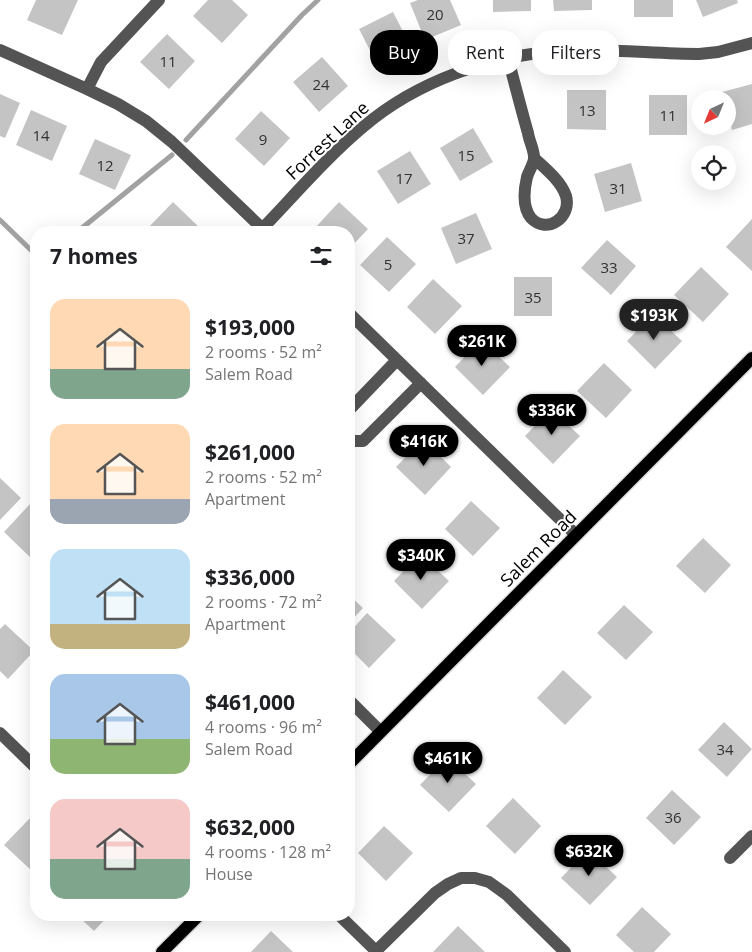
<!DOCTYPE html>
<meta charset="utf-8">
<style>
:root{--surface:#fff;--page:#f2f2f2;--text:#202124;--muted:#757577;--accent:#000}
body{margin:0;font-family:"Open Sans",sans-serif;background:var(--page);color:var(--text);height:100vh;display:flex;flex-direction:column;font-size:19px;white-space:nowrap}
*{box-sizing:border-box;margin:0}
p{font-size:16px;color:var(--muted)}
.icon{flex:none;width:28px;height:28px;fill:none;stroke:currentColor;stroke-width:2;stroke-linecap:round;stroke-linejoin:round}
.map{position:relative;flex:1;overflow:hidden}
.sheet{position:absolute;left:30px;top:226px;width:325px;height:695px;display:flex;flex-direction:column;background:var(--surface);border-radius:20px;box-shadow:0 5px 20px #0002}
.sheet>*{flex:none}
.top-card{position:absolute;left:370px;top:30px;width:306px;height:45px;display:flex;gap:10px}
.needle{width:32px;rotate:223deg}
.controls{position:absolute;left:691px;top:90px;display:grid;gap:10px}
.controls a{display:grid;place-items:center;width:45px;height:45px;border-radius:50%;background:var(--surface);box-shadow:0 5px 20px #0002;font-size:25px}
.price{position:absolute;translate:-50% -42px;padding:0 11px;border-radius:18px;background:var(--accent);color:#fff;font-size:16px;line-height:32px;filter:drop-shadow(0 1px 2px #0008)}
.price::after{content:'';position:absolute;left:50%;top:30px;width:15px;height:11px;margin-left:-8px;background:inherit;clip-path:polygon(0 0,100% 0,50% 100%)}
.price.current{background:#222;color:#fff}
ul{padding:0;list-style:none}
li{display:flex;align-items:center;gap:15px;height:125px;padding:0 20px}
li span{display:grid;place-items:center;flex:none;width:140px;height:100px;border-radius:15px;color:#555}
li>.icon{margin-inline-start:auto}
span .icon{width:60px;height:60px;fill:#fffc;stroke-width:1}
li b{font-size:21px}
h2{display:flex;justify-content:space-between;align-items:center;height:60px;padding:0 20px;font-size:21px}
.tag{padding:0 18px;border-radius:20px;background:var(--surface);box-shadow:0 5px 20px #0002;font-size:18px;line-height:45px}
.tag.current{background:var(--accent);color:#fff}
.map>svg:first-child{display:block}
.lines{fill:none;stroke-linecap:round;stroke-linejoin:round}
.stream{stroke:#a2a2a2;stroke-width:5}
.building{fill:#c4c4c4}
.major-casing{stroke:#dbdbdb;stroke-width:15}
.minor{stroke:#545454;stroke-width:12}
.major{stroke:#000;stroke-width:12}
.labels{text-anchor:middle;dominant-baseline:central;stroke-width:4;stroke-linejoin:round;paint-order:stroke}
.number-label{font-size:15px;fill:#313131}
.street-label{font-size:18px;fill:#000;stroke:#fff}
</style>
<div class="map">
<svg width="752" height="952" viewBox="0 0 752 952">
<rect width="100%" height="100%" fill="#fff"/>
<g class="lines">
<path class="stream" d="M186,140L302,15L318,0
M0,220L36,255
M77,232L172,155"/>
</g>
<path class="building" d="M36,0H78L62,35L27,20Z
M208,0H232L248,15L222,43L193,16Z
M418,0H450L461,25L425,40L410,3Z
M493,0H531V11L493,12Z
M553,0H592V10L554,11Z
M634,0H673V17H634Z
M696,0H737L738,3L703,17Z
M393,12L411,47L377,64L359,29Z
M167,34L195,61L169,89L140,62Z
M322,57L348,86L319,112L293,82Z
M752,84V124L732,130L728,112V99H724L722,92Z
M567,90H606V130L567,129Z
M0,94L20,103L5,138L0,136Z
M649,95H687V135H649Z
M31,110L67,126L52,161L16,145Z
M261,111L290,138L264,166L235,139Z
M473,128L493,162L460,181L440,148Z
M95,139L131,155L115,190L79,174Z
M410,151L431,184L398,204L377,171Z
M631,163L642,201L605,212L594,174Z
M173,202L201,229L198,232H149L146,230Z
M339,202L368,229L349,249V232H316L313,230Z
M476,213L492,249L456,264L441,228Z
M752,219V271L726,247Z
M387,237L416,264L389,292L360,265Z
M607,240L636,266L611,295L581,268Z
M701,267L729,294L703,322L674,295Z
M514,277H552V316H514Z
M433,279L462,306L435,334L407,307Z
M653,314L682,341L655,369L627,341Z
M481,340L510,367L483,395L455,367Z
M604,363L632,390L606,418L577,391Z
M551,409L580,436L553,464L525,436Z
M423,439L451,467L425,495L396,467Z
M0,478L21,498L0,520Z
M471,501L500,528L473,556L445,529Z
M30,504L36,510V555L32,559L4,532Z
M703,538L731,565L705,593L676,566Z
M420,554L449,581L422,609L394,581Z
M349,595L363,608L349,623Z
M624,605L653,632L626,660L597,633Z
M367,613L396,640L369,668L349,648V633Z
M5,624L34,651L8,679L0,671V629Z
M563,670L592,697L565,725L537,698Z
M724,722L752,749L727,777L698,750Z
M447,757L476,784L449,812L420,785Z
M672,790L701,817L674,845L646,818Z
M513,798L541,826L515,854L486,826Z
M31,817L36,822V868L33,872L4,845Z
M384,826L413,853L386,881L358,853Z
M588,850L617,877L590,905L561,878Z
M642,907L671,934L654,952H634L616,935Z
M77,915H109L94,931Z
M458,926L485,952H433Z
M271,931L293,952H251Z"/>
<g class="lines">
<defs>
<path id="major" d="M349,764L752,358
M162,952L199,915"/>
</defs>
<use href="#major" class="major-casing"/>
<path class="minor" d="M0,50L87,89L118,104L146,121L172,142L266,232
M508,59C515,84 521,109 528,133C529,141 535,152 534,159C533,165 529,171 527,177C524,190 522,207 531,218C547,235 572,217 566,196C561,181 545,168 534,158
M87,89L101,62L159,0
M259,232C293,197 325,159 363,127C417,81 491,55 562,51C608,48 654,54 699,54L718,52L752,43
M349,313L576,535
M349,410L397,360
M349,438L352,441H363L421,383
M349,700L380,731
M0,733L36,768
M730,858L752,836
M339,915L376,951
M375,952L435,893L448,884L461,878H475L489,882L507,895L565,952"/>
<use href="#major" class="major"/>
</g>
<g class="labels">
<g class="number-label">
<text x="435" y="14">20</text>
<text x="168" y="61">11</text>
<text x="321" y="84">24</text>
<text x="587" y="110">13</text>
<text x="668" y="115">11</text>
<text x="41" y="135">14</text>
<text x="263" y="139">9</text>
<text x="466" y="155">15</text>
<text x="105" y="165">12</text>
<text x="404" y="178">17</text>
<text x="618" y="188">31</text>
<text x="466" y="238">37</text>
<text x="388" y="264">5</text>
<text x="609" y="267">33</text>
<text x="533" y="297">35</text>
<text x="725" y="749">34</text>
<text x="673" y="817">36</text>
</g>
<g class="street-label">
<text transform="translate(327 140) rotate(-43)">Forrest Lane</text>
<text transform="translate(538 548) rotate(-45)">Salem Road</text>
</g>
</g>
</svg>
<div class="controls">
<a><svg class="needle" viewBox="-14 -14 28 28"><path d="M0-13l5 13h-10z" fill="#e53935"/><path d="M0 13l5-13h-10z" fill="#757577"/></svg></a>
<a><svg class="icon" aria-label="locate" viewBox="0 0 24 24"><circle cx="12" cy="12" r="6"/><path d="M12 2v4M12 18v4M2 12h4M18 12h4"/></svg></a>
</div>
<b class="price current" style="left:654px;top:341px">$193K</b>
<b class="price" style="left:482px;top:367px">$261K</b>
<b class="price" style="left:552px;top:436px">$336K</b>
<b class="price" style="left:424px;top:467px">$416K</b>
<b class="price" style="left:421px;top:581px">$340K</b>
<b class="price" style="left:448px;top:784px">$461K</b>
<b class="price" style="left:589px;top:877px">$632K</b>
<div class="top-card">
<a class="tag current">Buy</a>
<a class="tag">Rent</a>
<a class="tag">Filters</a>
</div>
<section class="sheet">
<h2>7 homes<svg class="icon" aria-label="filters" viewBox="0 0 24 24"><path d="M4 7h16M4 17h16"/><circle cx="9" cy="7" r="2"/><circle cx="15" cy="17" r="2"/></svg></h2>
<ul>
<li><span style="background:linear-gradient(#ffd9b3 70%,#7fa58c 0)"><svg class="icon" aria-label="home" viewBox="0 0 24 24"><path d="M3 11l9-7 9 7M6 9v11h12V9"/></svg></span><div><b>$193,000</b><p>2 rooms · 52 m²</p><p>Salem Road</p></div></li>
<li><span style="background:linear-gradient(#ffd9b3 75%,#9aa5b1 0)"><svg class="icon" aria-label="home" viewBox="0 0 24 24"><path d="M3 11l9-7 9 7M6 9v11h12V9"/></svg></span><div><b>$261,000</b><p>2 rooms · 52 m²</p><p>Apartment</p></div></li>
<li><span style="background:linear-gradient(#bfe0f5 75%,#c2b280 0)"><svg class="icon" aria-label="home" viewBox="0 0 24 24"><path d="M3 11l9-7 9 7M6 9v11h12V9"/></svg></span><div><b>$336,000</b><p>2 rooms · 72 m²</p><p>Apartment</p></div></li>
<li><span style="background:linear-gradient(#a9c7e8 65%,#8fb573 0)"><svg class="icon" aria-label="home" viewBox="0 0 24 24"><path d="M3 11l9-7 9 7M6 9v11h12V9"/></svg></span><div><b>$461,000</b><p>4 rooms · 96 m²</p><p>Salem Road</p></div></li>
<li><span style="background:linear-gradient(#f6c9c9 60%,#7fa58c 0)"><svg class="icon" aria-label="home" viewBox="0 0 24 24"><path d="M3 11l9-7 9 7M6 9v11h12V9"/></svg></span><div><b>$632,000</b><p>4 rooms · 128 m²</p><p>House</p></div></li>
</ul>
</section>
</div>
